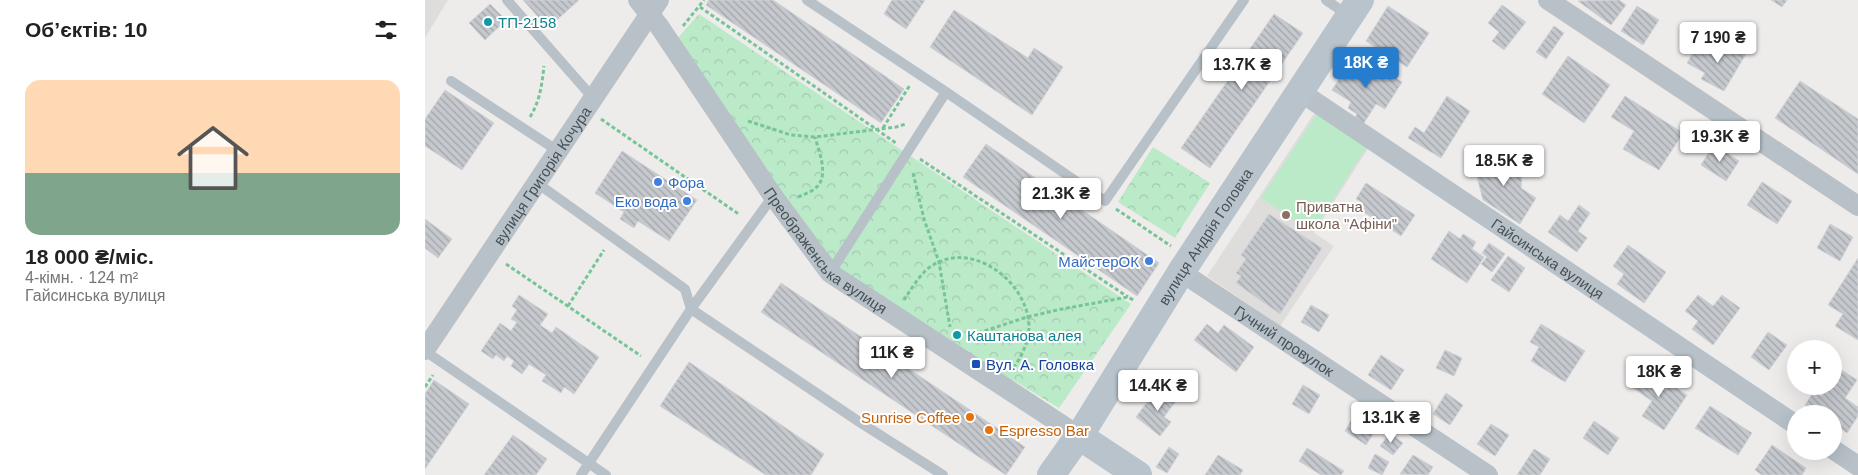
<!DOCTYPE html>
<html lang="uk">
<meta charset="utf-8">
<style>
:root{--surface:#fff;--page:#f6f6f6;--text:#222;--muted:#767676;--accent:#267dcd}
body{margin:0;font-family:Arial,sans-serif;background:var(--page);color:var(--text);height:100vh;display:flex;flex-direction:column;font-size:19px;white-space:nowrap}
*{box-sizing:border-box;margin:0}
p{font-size:16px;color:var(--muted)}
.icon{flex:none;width:28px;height:28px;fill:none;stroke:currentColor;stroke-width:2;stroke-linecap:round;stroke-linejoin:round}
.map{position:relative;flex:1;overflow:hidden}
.panel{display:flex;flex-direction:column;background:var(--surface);width:425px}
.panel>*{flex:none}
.tools{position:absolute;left:1362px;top:340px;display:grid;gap:10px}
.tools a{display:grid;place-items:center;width:55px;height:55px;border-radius:50%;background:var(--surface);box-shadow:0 5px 20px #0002;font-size:25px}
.price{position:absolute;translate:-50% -42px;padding:0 11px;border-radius:5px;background:#fff;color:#222;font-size:16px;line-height:32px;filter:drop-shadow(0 1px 2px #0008)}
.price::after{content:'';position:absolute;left:50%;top:30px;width:15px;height:11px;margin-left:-8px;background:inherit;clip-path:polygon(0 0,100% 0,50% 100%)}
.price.current{background:var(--accent);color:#fff}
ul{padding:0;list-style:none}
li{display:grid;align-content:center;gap:10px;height:265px;padding:0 25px}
li span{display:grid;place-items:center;height:155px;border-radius:15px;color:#555}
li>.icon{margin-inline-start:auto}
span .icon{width:90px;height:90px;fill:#fffc;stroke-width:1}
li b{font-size:21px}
h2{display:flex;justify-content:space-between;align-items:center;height:60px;padding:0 25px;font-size:21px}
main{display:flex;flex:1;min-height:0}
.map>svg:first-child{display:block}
.education{fill:#dfdcdc}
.park{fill:url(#park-crowns)}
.garden{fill:#bbeac9}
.building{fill:url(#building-back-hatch);stroke:#cfd2d6}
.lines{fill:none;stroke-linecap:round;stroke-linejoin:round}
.path{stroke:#76c597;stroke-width:3;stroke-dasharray:4 2.5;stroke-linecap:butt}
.lane{stroke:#b7c1c7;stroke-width:10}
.street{stroke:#b7c1c7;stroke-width:20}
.secondary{stroke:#b8c3cc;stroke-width:28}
.culture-dot{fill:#0f9aa8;stroke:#fff;stroke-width:2}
.shop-dot{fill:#3f7fe0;stroke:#fff;stroke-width:2}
.education-dot{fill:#8d6e63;stroke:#fff;stroke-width:2}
.transit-dot{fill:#1a4fb4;stroke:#fff;stroke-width:2}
.food-dot{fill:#e8710a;stroke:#fff;stroke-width:2}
.labels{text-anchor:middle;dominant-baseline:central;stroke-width:4;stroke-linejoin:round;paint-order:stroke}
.culture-label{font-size:15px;fill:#0d838f;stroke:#fff;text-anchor:start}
.street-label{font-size:15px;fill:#455057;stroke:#fff}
.shop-label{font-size:15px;fill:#366cbe;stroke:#fff;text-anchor:end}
.education-label{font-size:15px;fill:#785e54;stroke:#fff;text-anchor:start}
.transit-label{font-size:15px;fill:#164399;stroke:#fff;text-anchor:start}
.food-label{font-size:15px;fill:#c56008;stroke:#fff;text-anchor:end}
</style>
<main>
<section class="panel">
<h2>Об’єктів: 10<svg class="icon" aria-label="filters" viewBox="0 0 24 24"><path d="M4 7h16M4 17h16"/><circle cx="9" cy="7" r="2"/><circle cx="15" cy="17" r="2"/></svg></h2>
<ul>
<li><span style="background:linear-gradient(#ffd9b3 60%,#7fa58c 0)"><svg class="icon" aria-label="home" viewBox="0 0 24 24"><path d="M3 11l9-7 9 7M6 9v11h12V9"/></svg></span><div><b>18 000 ₴/міс.</b><p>4-кімн. · 124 m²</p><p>Гайсинська вулиця</p></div></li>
</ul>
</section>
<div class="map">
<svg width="1433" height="475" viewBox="0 0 1433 475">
<defs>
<pattern id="park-crowns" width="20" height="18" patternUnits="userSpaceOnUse" patternTransform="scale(1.25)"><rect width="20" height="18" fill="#bbeac9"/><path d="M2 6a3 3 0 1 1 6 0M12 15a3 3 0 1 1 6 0" fill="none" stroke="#a2caaf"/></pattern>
<pattern id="building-back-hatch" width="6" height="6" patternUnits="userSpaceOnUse" patternTransform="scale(1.25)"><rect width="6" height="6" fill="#c5c9ce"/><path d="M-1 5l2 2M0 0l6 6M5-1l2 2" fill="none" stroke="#a2a6aa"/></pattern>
</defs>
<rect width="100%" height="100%" fill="#eeebeb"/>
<path class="education" d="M0,0H23L0,38Z
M892,109L946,144L889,233L909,246L855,326L782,276Z"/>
<path class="park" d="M274,14L706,304L634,408L588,380L583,386L409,270L251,40Z
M728,147L785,183L750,238L693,202Z"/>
<path class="garden" d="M893,112L943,145L887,232L836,198Z"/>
<path class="building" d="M98,0H154L123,28Z
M284,0H348L479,89L456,123L281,5Z
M467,0H500L481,29L459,14Z
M1194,0L1201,5L1186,25L1153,1Z
M1346,0H1362L1357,7Z
M65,4L81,20L60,40L44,23Z
M1077,5L1101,22L1079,50L1067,41L1074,32L1063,23Z
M963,6L1004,33L982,67L941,41Z
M1212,6L1234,20L1218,45L1196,31Z
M529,10L603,58L609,48L638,67L607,115L505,47Z
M849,14L878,33L785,168L756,148Z
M1129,26L1139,33L1121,59L1111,52Z
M1300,39L1322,52L1299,91L1276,79L1280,73L1262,63L1269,51L1276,54L1281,45L1293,52Z
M1143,56L1185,85L1159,123L1117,94Z
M927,59L947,71L951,65L977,82L960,109L951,104L937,126L928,120L932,114L923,108L926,102L907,90Z
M1375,81L1433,119V174L1350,118Z
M20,90L69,123L37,170L0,146V119Z
M1022,96L1045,111L1016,158L983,138L990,127L999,133Z
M1200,96L1258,133L1234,170L1198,149L1209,131L1186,117Z
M561,144L734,263L712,296L538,177Z
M1289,144L1314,161L1301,181L1276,165Z
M197,151L272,200L244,241L213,221L209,228L195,219L199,212L170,193Z
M1054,159L1098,160L1096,188L1111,198L1095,224L1058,200L1051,173Z
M1337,182L1367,201L1352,224L1322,205Z
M941,183L990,215L976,236L934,209L938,203L931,199Z
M1154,205L1165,213L1153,231L1162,238L1152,252L1123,232L1135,215L1143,221Z
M844,214L897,248L855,314L811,283L816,276L811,273L821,259L816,255Z
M0,219L27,239L13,258L0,248Z
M1405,224L1428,237L1415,261L1392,248Z
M1024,231L1035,239L1038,234L1051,242L1047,249L1059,257L1042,283L1006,259Z
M1064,243L1080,254L1067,272L1056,264L1062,257L1057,253Z
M1203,245L1241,272L1219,303L1192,284L1199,274L1188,266Z
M1083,256L1100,268L1084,292L1066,280Z
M1433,258V340L1410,326L1418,314L1403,305Z
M356,283L600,447L581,475L336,312Z
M94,295L123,314L115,325L127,333L131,327L174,357L149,394L139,387L136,393L117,381L121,375L104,364L97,374L86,366L89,361L82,356L79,361L71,355L68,359L56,351L75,323L86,331L92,322L86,319L92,310L87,306Z
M1273,295L1288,306L1297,295L1315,308L1288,345L1267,329L1273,321L1260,311Z
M886,305L904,315L894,332L876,322Z
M782,324L793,333L799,325L829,347L811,372L769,340Z
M1116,324L1160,351L1140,382L1106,361L1114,347L1105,342Z
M1343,332L1362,345L1344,370L1326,357Z
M1020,350L1037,358L1029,376L1011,368Z
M956,355L979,370L966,390L943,375Z
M264,362L399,454L386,475H341L235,406Z
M1221,368L1262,395L1239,430L1217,416L1227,401L1208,388Z
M1415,369L1432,380L1420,398L1433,407V416L1422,433L1409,424V414H1393L1380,405L1389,391L1397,396L1403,386H1409V378Z
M9,380L44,404L0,469V394Z
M878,385L895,395L884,414L867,404Z
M742,389L753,398L739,417L746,422L735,436L711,417L729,393L736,398Z
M1021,393L1038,405L1025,425L1008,414Z
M1285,406L1327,433L1313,455L1270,428Z
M930,414L952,428L941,445L920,431Z
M1169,421L1194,438L1183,455L1158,438Z
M1066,424L1084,435L1070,456L1052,444Z
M965,433L978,443L968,455L955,446Z
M88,435L122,459L111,475H59Z
M1347,445L1381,468L1377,475H1337L1330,470Z
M744,447L754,454L742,473L731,467Z
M882,448L919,471L916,475H896L874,461Z
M1109,449L1125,459L1115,475H1092Z
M950,454L964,462L957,475L943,468Z
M793,455L818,470L815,475H780Z
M988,455L1008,467L1003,475L975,474Z"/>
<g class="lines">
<path class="path" d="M275,7L471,143
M258,26L279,0
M105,117C115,101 117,84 119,66
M176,119L315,215
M323,121L366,135L390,137L471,127L481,124
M458,128L485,85
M495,159L703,297
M488,173L499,219L514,262L525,327
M373,197C378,195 383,193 388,190C406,179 394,152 390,137
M691,209L746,246
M81,264L216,356
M479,300C487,288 496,272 508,265C549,240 603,283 604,326C604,342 596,357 588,369
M143,306L179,250
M541,337L602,317L637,309L703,297L710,301
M0,387L8,375"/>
<path class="lane" d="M82,0L168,98
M382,0L521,92L680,201L819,0
M901,0L923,15
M26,81L133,151
M112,183L260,289L266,309L436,423L518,475
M405,273L521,92
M0,351L181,475
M156,475L266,309L348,196"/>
<g class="street">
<path id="s1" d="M213,0L234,26L348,196L405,273L654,436"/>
<path d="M1123,0L1433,206"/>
<path id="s2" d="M874,91L1371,425"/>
<path id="s3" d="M756,272L1063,475"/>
<path id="s4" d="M0,350L234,0"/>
<path d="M1409,450L1433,466"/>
</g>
<g class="secondary">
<path d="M654,436L713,475"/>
<path id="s5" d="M626,475L660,427L756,272L935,0"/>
</g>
</g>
<g class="culture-dot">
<circle cx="63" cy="22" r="5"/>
<circle cx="532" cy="335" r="5"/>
</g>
<g class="shop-dot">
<circle cx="233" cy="182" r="5"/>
<circle cx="262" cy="201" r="5"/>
<circle cx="724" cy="261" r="5"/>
</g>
<circle class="education-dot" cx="861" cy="215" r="5"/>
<rect class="transit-dot" x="546" y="359" width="10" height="10" rx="2.5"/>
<g class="food-dot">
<circle cx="545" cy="417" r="5"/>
<circle cx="564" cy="430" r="5"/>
</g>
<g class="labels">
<g class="culture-label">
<text x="73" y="22">ТП-2158</text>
<text x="542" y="335">Каштанова алея</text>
</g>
<g class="street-label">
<text stroke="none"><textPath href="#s4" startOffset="210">вулиця Григорія Кочура</textPath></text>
<text stroke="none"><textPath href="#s5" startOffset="284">вулиця Андрія Головка</textPath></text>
<text stroke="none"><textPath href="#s1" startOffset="315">Преображенська вулиця</textPath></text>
<text stroke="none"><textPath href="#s2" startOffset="300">Гайсинська вулиця</textPath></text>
<text stroke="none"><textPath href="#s3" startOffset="124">Гучний провулок</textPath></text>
</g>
<g class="shop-label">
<text x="243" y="182" text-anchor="start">Фора</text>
<text x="252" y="201">Еко вода</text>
<text x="714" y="261">МайстерОК</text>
</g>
<g class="education-label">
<text x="871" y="206">Приватна<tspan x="871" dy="17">школа "Афіни"</tspan></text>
</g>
<g class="transit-label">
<text x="561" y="364">Вул. А. Головка</text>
</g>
<g class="food-label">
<text x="535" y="417">Sunrise Coffee</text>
<text x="574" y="430" text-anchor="start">Espresso Bar</text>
</g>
</g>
</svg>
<div class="tools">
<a>+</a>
<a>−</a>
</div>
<b class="price" style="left:1293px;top:64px">7 190 ₴</b>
<b class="price current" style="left:941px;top:89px">18K ₴</b>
<b class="price" style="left:817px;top:91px">13.7K ₴</b>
<b class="price" style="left:1295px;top:163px">19.3K ₴</b>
<b class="price" style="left:1079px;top:187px">18.5K ₴</b>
<b class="price" style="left:636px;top:220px">21.3K ₴</b>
<b class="price" style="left:467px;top:379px">11K ₴</b>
<b class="price" style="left:1234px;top:398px">18K ₴</b>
<b class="price" style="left:733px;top:412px">14.4K ₴</b>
<b class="price" style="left:966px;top:444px">13.1K ₴</b>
</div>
</main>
